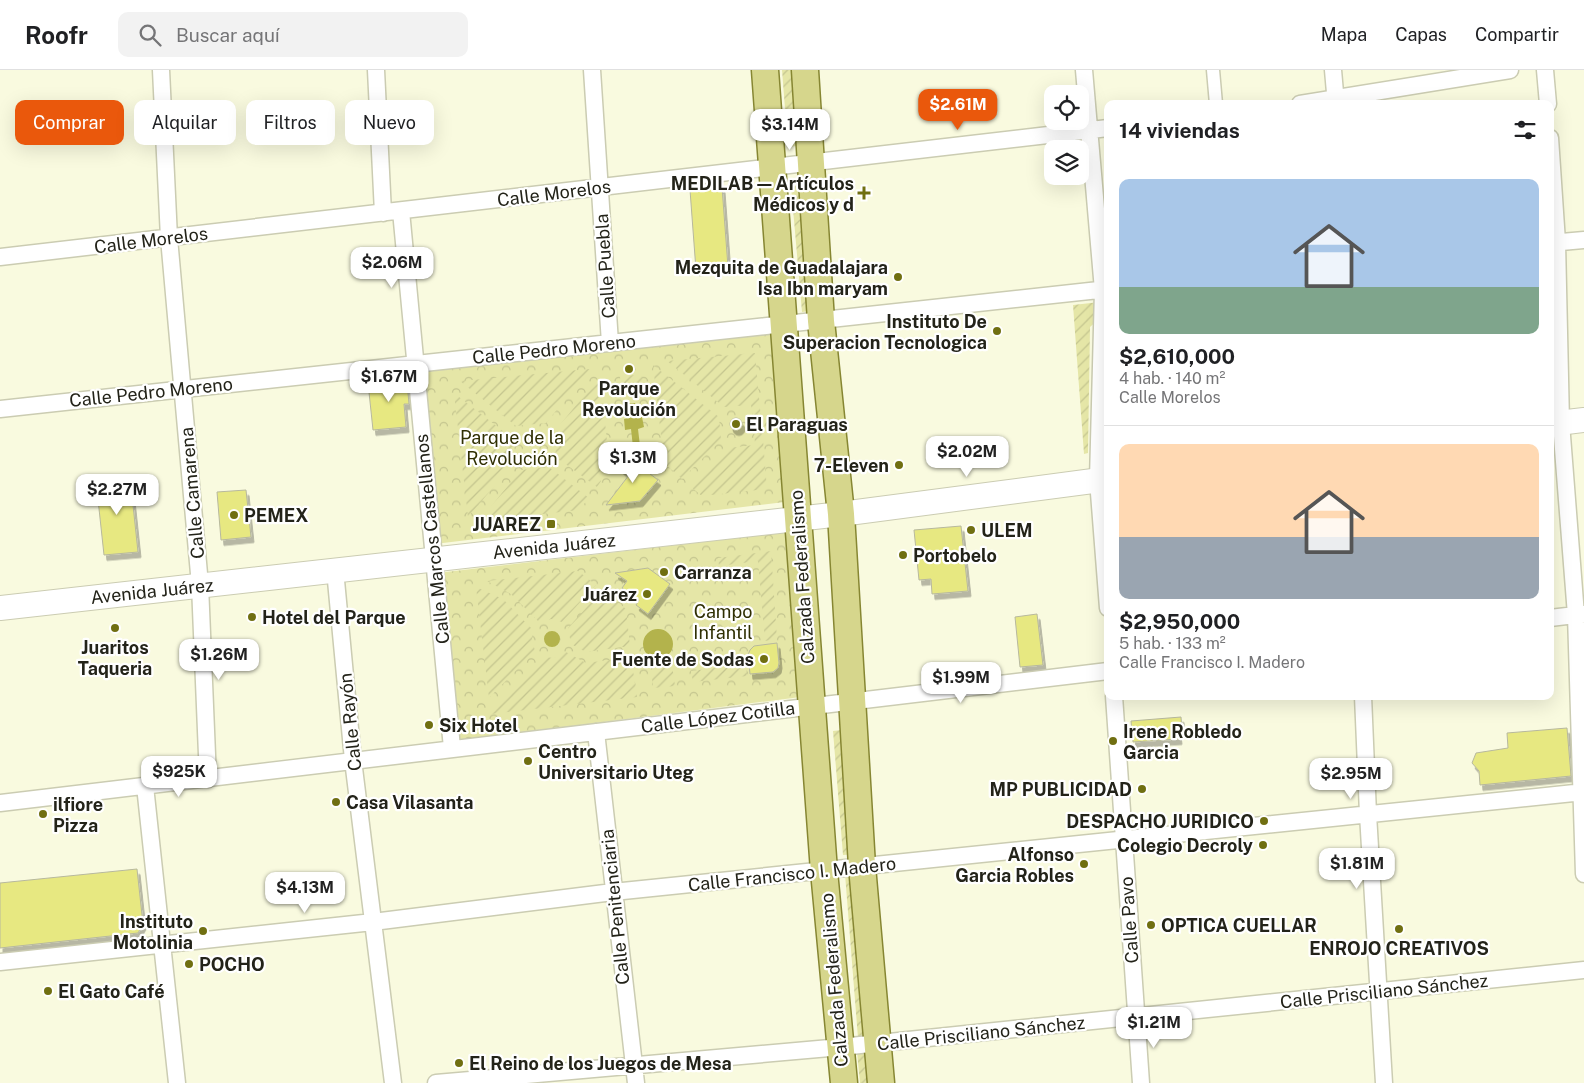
<!DOCTYPE html>
<html lang="es">
<meta charset="utf-8">
<style>
:root{--surface:#fff;--page:#f2f2f2;--text:#202124;--muted:#757577;--line:#e0e0e0;--accent:#ea580c}
body{margin:0;font-family:"Public Sans",sans-serif;background:var(--page);color:var(--text);height:100vh;display:flex;flex-direction:column;font-size:19px;white-space:nowrap}
*{box-sizing:border-box;margin:0}
p{font-size:16px;color:var(--muted)}
.icon{flex:none;width:28px;height:28px;fill:none;stroke:currentColor;stroke-width:2;stroke-linecap:round;stroke-linejoin:round}
.map{position:relative;flex:1;overflow:hidden}
.details{position:absolute;left:1104px;top:30px;width:450px;height:600px;display:flex;flex-direction:column;background:var(--surface);border-radius:10px;box-shadow:0 5px 20px #0002}
.details>*{flex:none}
.hud{position:absolute;left:15px;top:30px;width:475px;height:45px;display:flex;gap:10px}
.tools{position:absolute;left:1044px;top:15px;display:grid;gap:10px}
.tools a{display:grid;place-items:center;width:45px;height:45px;border-radius:10px;background:var(--surface);box-shadow:0 5px 20px #0002;font-size:25px}
.price{position:absolute;translate:-50% -42px;padding:0 11px;border-radius:10px;background:#fff;color:#222;font-size:16px;line-height:32px;filter:drop-shadow(0 1px 2px #0008)}
.price::after{content:'';position:absolute;left:50%;top:30px;width:15px;height:11px;margin-left:-8px;background:inherit;clip-path:polygon(0 0,100% 0,50% 100%)}
.price.active{background:var(--accent);color:#fff}
ul{padding:0;list-style:none}
li{display:grid;align-content:center;gap:10px;height:265px;padding:0 15px}
li+li{border-top:1px solid var(--line)}
li span{display:grid;place-items:center;height:155px;border-radius:10px;color:#555}
li>.icon{margin-inline-start:auto}
span .icon{width:90px;height:90px;fill:#fffc;stroke-width:1}
li b{font-size:21px}
h2{display:flex;justify-content:space-between;align-items:center;height:60px;padding:0 15px;font-size:21px}
.pill{padding:0 18px;border-radius:10px;background:var(--surface);box-shadow:0 5px 20px #0002;font-size:18px;line-height:45px}
.pill.active{background:var(--accent);color:#fff}
header{display:flex;align-items:center;gap:30px;box-sizing:border-box;height:70px;padding:0 25px;background:var(--surface);border-bottom:1px solid var(--line)}
header strong{font-size:24px}
nav{display:flex;gap:28px;margin-inline-start:auto;font-size:18px}
.search{width:350px;height:45px;background:var(--page);display:flex;align-items:center;gap:12px;box-sizing:border-box;padding:0 18px;border-radius:10px;color:var(--muted);font-size:19px}
.map>svg:first-child{display:block}
.park{fill:url(#park-crowns)}
.garden{fill:url(#garden-furrows)}
.water{fill:#b3b34c}
.building{fill:#e7e881;stroke:#b7b89e;filter:url(#shadow)}
.lines{fill:none;stroke-linecap:round;stroke-linejoin:round}
.pedestrian-casing{stroke:#cbccb2;stroke-width:15}
.minor-casing{stroke:#cbccb2;stroke-width:19}
.secondary-casing{stroke:#cbccb2;stroke-width:26}
.primary-casing{stroke:#868632;stroke-width:29}
.pedestrian{stroke:#fff;stroke-width:12}
.minor{stroke:#fff;stroke-width:16}
.secondary{stroke:#fff;stroke-width:24}
.primary{stroke:#d6d68c;stroke-width:26}
.poi-dot{fill:#706f11;stroke:#fff;stroke-width:2}
.labels{text-anchor:middle;dominant-baseline:central;stroke-width:4.5;stroke-linejoin:round;paint-order:stroke}
.poi-label{font-size:18px;font-weight:bold;fill:#232319;stroke:#fff;text-anchor:start}
.street-label{font-size:18px;fill:#232319;stroke:#fff}
.park-label{font-size:18px;fill:#2f2f02;stroke:#fff}
</style>
<header>
<strong>Roofr</strong>
<div class="search"><svg class="icon" aria-label="search" viewBox="0 0 24 24"><circle cx="10" cy="10" r="6"/><path d="M15 15l6 6"/></svg>Buscar aquí</div>
<nav><a>Mapa</a><a>Capas</a><a>Compartir</a></nav>
</header>
<div class="map">
<svg width="1584" height="1013" viewBox="0 0 1584 1013">
<defs>
<pattern id="park-crowns" width="20" height="18" patternUnits="userSpaceOnUse" patternTransform="scale(1.25)"><rect width="20" height="18" fill="#e5e6a7"/><path d="M2 6a3 3 0 1 1 6 0M12 15a3 3 0 1 1 6 0" fill="none" stroke="#c4c58f"/></pattern>
<pattern id="garden-furrows" width="10" height="10" patternUnits="userSpaceOnUse" patternTransform="scale(1.25)"><rect width="10" height="10" fill="#e5e6a7"/><path d="M-1 1l2-2M0 10L10 0M9 11l2-2" fill="none" stroke="#c4c58f"/></pattern>
<filter id="shadow"><feDropShadow dx="3" dy="5.5" stdDeviation="0" flood-color="#0004"/></filter>
</defs>
<rect width="100%" height="100%" fill="#f9fadf"/>
<path class="park" d="M779,263L793,431L426,475L407,301Z
M795,461L808,626L448,672L429,504Z"/>
<path class="garden" d="M782,0H799L805,75L788,77Z
M807,115L818,240L802,242L791,116Z
M1100,232L1099,249L1090,257L1088,383L1084,384L1073,235Z
M755,283L761,349H753L751,335L724,337L667,291Z
M653,295L719,347L721,370L682,409L664,393Z
M590,299L546,353L516,356L460,311Z
M642,304L644,325L622,327L620,307Z
M600,306L608,380L599,392L601,411L597,417L556,387L554,362Z
M454,323L512,368L515,392L468,447Z
M754,358H762L767,419L702,426L691,417L728,378L755,375Z
M549,397L589,428L579,440L479,451L521,400Z
M771,481L777,569L765,571L758,491L719,496L718,488Z
M578,501L596,515L562,552L551,549L540,553L511,524L487,511Z
M476,517L503,529L533,560L532,569L535,581L489,628Z
M602,520L626,539L630,576L586,582L571,574L568,558Z
M566,582L586,593L631,587L637,627L490,644L543,587L555,588Z
M746,594L747,606L693,612L691,601Z
M672,595L675,616L653,618L651,598Z
M850,659L859,784L843,785L833,661Z
M861,802L874,966L858,968L845,804Z
M874,980L877,1013H860L857,981Z"/>
<path class="water" d="M628,333H635L637,347H642L644,357L638,359L640,376L633,377L631,359L625,360L624,349L629,348Z
M643 574a15 15 0 1 1 30 0a15 15 0 1 1-30 0Z
M544 569a8 8 0 1 1 16 0a8 8 0 1 1-16 0Z"/>
<path class="building" d="M722,117L728,197L696,200L690,120Z
M394,306H399L407,312L409,334H404L406,357L373,360L368,313L394,310Z
M730 354a6 6 0 1 1 12 0a6 6 0 1 1-12 0Z
M628,387L658,410L640,431L606,435L629,405L620,398Z
M130,407L138,482L104,485L96,411Z
M246,420L251,467L221,470L217,422Z
M961,456L968,521L932,524L931,509L919,510L914,460Z
M648,498L670,514L648,544L636,535L639,530L622,518L627,511L615,503Z
M1037,544L1043,595L1020,597L1015,547Z
M777,573L779,593L778,598L773,602L750,604L748,585L750,580L754,576Z
M1181,647L1182,660H1178L1179,669L1133,672L1131,651Z
M1567,658L1571,706L1480,715L1479,701L1472,693L1476,683L1508,678L1507,663Z
M137,799L143,854L138,863L0,878V813Z"/>
<g class="lines">
<defs>
<path id="pedestrian" d="M1213,0L1216,34"/>
<path id="minor" d="M161,0L169,168L200,515L208,709
M376,0L383,143
M592,0L610,273
M1084,0L1103,220L1098,410L1108,538
M1333,0L1336,34
M1545,0L1548,34
M1300,34L1510,0
M1550,68L1557,172L1561,353L1576,545L1584,804
M401,141L452,678
M1550,173L1584,170
M0,187L1108,58
M0,339L1108,219
M335,500L353,690L393,1013
M1550,548L1584,544
M1114,626L1141,1013
M1363,626L1368,744L1384,1013
M596,662L636,1013
M145,716L177,1013
M0,733L1108,601
M0,892L373,852L613,822L1584,722
M436,1013L841,977L1584,900"/>
<path id="secondary" d="M1550,354L1584,350
M0,538L841,444L1108,409"/>
<path id="primary" d="M765,0L824,801L844,1013
M805,0L821,251L841,444L862,796L881,1013"/>
</defs>
<use href="#pedestrian" class="pedestrian-casing"/>
<use href="#minor" class="minor-casing"/>
<use href="#secondary" class="secondary-casing"/>
<use href="#primary" class="primary-casing"/>
<use href="#pedestrian" class="pedestrian"/>
<use href="#minor" class="minor"/>
<use href="#secondary" class="secondary"/>
<use href="#primary" class="primary"/>
</g>
<g class="poi-dot">
<path d="M861.5 115.5h5v5h5v5h-5v5h-5v-5h-5v-5h5z"/>
<circle cx="898" cy="207" r="5"/>
<circle cx="997" cy="261" r="5"/>
<circle cx="629" cy="299" r="5"/>
<circle cx="736" cy="354" r="5"/>
<circle cx="899" cy="395" r="5"/>
<circle cx="234" cy="445" r="5"/>
<rect x="546" y="449" width="10" height="10" rx="2.5"/>
<circle cx="971" cy="460" r="5"/>
<circle cx="903" cy="485" r="5"/>
<circle cx="664" cy="502" r="5"/>
<circle cx="647" cy="524" r="5"/>
<circle cx="252" cy="547" r="5"/>
<circle cx="115" cy="558" r="5"/>
<circle cx="764" cy="589" r="5"/>
<circle cx="429" cy="655" r="5"/>
<circle cx="1113" cy="671" r="5"/>
<circle cx="528" cy="691" r="5"/>
<circle cx="1142" cy="719" r="5"/>
<circle cx="336" cy="732" r="5"/>
<circle cx="43" cy="744" r="5"/>
<circle cx="1264" cy="751" r="5"/>
<circle cx="1263" cy="775" r="5"/>
<circle cx="1084" cy="794" r="5"/>
<circle cx="1151" cy="855" r="5"/>
<circle cx="1399" cy="859" r="5"/>
<circle cx="203" cy="861" r="5"/>
<circle cx="189" cy="894" r="5"/>
<circle cx="48" cy="921" r="5"/>
<circle cx="459" cy="993" r="5"/>
</g>
<g class="labels">
<g class="poi-label">
<text x="854" y="113" text-anchor="end">MEDILAB — Artículos<tspan x="854" dy="21">Médicos y d</tspan></text>
<text x="888" y="197" text-anchor="end">Mezquita de Guadalajara<tspan x="888" dy="21">Isa Ibn maryam</tspan></text>
<text x="987" y="251" text-anchor="end">Instituto De<tspan x="987" dy="21">Superacion Tecnologica</tspan></text>
<text x="629" y="318" text-anchor="middle">Parque<tspan x="629" dy="21">Revolución</tspan></text>
<text x="746" y="354">El Paraguas</text>
<text x="889" y="395" text-anchor="end">7-Eleven</text>
<text x="244" y="445">PEMEX</text>
<text x="541" y="454" text-anchor="end">JUAREZ</text>
<text x="981" y="460">ULEM</text>
<text x="913" y="485">Portobelo</text>
<text x="674" y="502">Carranza</text>
<text x="637" y="524" text-anchor="end">Juárez</text>
<text x="262" y="547">Hotel del Parque</text>
<text x="115" y="577" text-anchor="middle">Juaritos<tspan x="115" dy="21">Taqueria</tspan></text>
<text x="754" y="589" text-anchor="end">Fuente de Sodas</text>
<text x="439" y="655">Six Hotel</text>
<text x="1123" y="661">Irene Robledo<tspan x="1123" dy="21">Garcia</tspan></text>
<text x="538" y="681">Centro<tspan x="538" dy="21">Universitario Uteg</tspan></text>
<text x="1132" y="719" text-anchor="end">MP PUBLICIDAD</text>
<text x="346" y="732">Casa Vilasanta</text>
<text x="53" y="734">ilfiore<tspan x="53" dy="21">Pizza</tspan></text>
<text x="1254" y="751" text-anchor="end">DESPACHO JURIDICO</text>
<text x="1253" y="775" text-anchor="end">Colegio Decroly</text>
<text x="1074" y="784" text-anchor="end">Alfonso<tspan x="1074" dy="21">Garcia Robles</tspan></text>
<text x="193" y="851" text-anchor="end">Instituto<tspan x="193" dy="21">Motolinia</tspan></text>
<text x="1161" y="855">OPTICA CUELLAR</text>
<text x="1399" y="878" text-anchor="middle">ENROJO CREATIVOS</text>
<text x="199" y="894">POCHO</text>
<text x="58" y="921">El Gato Café</text>
<text x="469" y="993">El Reino de los Juegos de Mesa</text>
</g>
<g class="street-label">
<text transform="translate(554 123) rotate(-7)">Calle Morelos</text>
<text transform="translate(151 170) rotate(-7)">Calle Morelos</text>
<text transform="translate(605 196) rotate(-94)">Calle Puebla</text>
<text transform="translate(554 279) rotate(-6)">Calle Pedro Moreno</text>
<text transform="translate(151 322) rotate(-6)">Calle Pedro Moreno</text>
<text transform="translate(192 423) rotate(-95)">Calle Camarena</text>
<text transform="translate(432 469) rotate(-96)">Calle Marcos Castellanos</text>
<text transform="translate(554 476) rotate(-6)">Avenida Juárez</text>
<text transform="translate(802 507) rotate(-94)">Calzada Federalismo</text>
<text transform="translate(152 521) rotate(-6)">Avenida Juárez</text>
<text transform="translate(718 647) rotate(-7)">Calle López Cotilla</text>
<text transform="translate(350 652) rotate(-96)">Calle Rayón</text>
<text transform="translate(792 804) rotate(-6)">Calle Francisco I. Madero</text>
<text transform="translate(615 837) rotate(-96)">Calle Penitenciaria</text>
<text transform="translate(1129 850) rotate(-94)">Calle Pavo</text>
<text transform="translate(834 910) rotate(-95)">Calzada Federalismo</text>
<text transform="translate(1384 921) rotate(-6)">Calle Prisciliano Sánchez</text>
<text transform="translate(981 963) rotate(-6)">Calle Prisciliano Sánchez</text>
</g>
<g class="park-label">
<text x="512" y="367">Parque de la<tspan x="512" dy="21">Revolución</tspan></text>
<text x="723" y="541">Campo<tspan x="723" dy="21">Infantil</tspan></text>
</g>
</g>
</svg>
<div class="tools">
<a><svg class="icon" aria-label="locate" viewBox="0 0 24 24"><circle cx="12" cy="12" r="6"/><path d="M12 2v4M12 18v4M2 12h4M18 12h4"/></svg></a>
<a><svg class="icon" aria-label="layers" viewBox="0 0 24 24"><path d="M12 4l9 5-9 5-9-5zM3 14l9 5 9-5"/></svg></a>
</div>
<b class="price active" style="left:958px;top:61px">$2.61M</b>
<b class="price" style="left:790px;top:81px">$3.14M</b>
<b class="price" style="left:392px;top:219px">$2.06M</b>
<b class="price" style="left:389px;top:333px">$1.67M</b>
<b class="price" style="left:967px;top:408px">$2.02M</b>
<b class="price" style="left:633px;top:414px">$1.3M</b>
<b class="price" style="left:117px;top:446px">$2.27M</b>
<b class="price" style="left:219px;top:611px">$1.26M</b>
<b class="price" style="left:961px;top:634px">$1.99M</b>
<b class="price" style="left:179px;top:728px">$925K</b>
<b class="price" style="left:1351px;top:730px">$2.95M</b>
<b class="price" style="left:1357px;top:820px">$1.81M</b>
<b class="price" style="left:305px;top:844px">$4.13M</b>
<b class="price" style="left:1154px;top:979px">$1.21M</b>
<div class="hud">
<a class="pill active">Comprar</a>
<a class="pill">Alquilar</a>
<a class="pill">Filtros</a>
<a class="pill">Nuevo</a>
</div>
<section class="details">
<h2>14 viviendas<svg class="icon" aria-label="filters" viewBox="0 0 24 24"><path d="M4 7h16M4 17h16"/><circle cx="9" cy="7" r="2"/><circle cx="15" cy="17" r="2"/></svg></h2>
<ul>
<li><span style="background:linear-gradient(#a9c7e8 70%,#7fa58c 0)"><svg class="icon" aria-label="home" viewBox="0 0 24 24"><path d="M3 11l9-7 9 7M6 9v11h12V9"/></svg></span><div><b>$2,610,000</b><p>4 hab. · 140 m²</p><p>Calle Morelos</p></div></li>
<li><span style="background:linear-gradient(#ffd9b3 60%,#9aa5b1 0)"><svg class="icon" aria-label="home" viewBox="0 0 24 24"><path d="M3 11l9-7 9 7M6 9v11h12V9"/></svg></span><div><b>$2,950,000</b><p>5 hab. · 133 m²</p><p>Calle Francisco I. Madero</p></div></li>
</ul>
</section>
</div>
